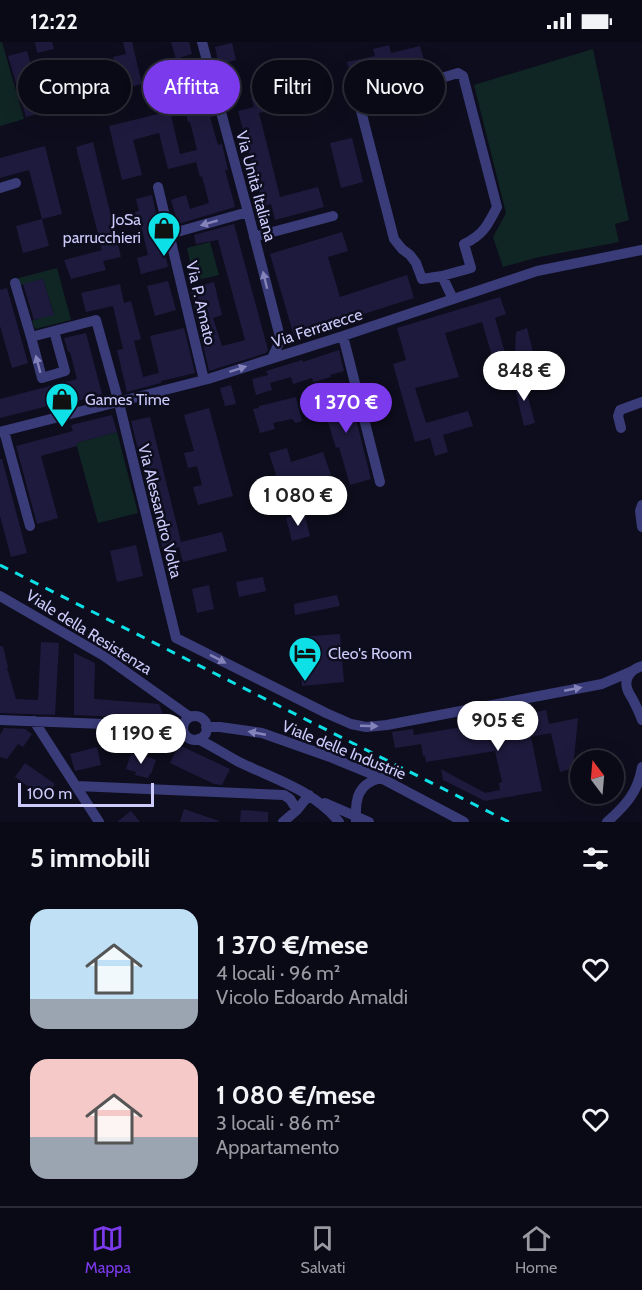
<!DOCTYPE html>
<html lang="it">
<meta charset="utf-8">
<style>
:root{--surface:#0a0a16;--page:#13131f;--text:#f1f3f6;--muted:#999aa1;--line:#2a2b35;--accent:#7c3aed}
body{margin:0;font-family:Cabin,sans-serif;background:var(--page);color:var(--text);height:100vh;display:flex;flex-direction:column;font-size:22px;white-space:nowrap}
*{box-sizing:border-box;margin:0}
p{font-size:20px;color:var(--muted)}
.icon{flex:none;width:33px;height:33px;fill:none;stroke:currentColor;stroke-width:2;stroke-linecap:round;stroke-linejoin:round}
.map{position:relative;height:780px;overflow:hidden}
.details{display:flex;flex-direction:column;background:var(--surface);flex:1}
.details>*{flex:none}
.top-card{position:absolute;left:18px;top:18px;width:606px;height:54px;display:flex;gap:12px}
.needle{width:39px;rotate:344deg}
.fabs{position:absolute;left:570px;top:708px;display:grid;gap:12px}
.fabs a{display:grid;place-items:center;width:54px;height:54px;border-radius:50%;background:var(--surface);box-shadow:0 6px 24px #0002,0 0 0 2px var(--line);font-size:30px}
.scale{position:absolute;left:18px;bottom:15px;width:136px;box-sizing:border-box;padding-left:6px;border:3px solid #cdcbfc;border-top:0;font-size:16px;line-height:21px;white-space:nowrap;color:#cdcbfc;-webkit-text-stroke:4px #0e0d1d;paint-order:stroke}
.price{position:absolute;translate:-50% -51px;padding:0 14px;border-radius:21px;background:#fff;color:#222;font-size:20px;line-height:39px;filter:drop-shadow(0 2px 3px #0008)}
.price::after{content:'';position:absolute;left:50%;top:36px;width:18px;height:14px;margin-left:-9px;background:inherit;clip-path:polygon(0 0,100% 0,50% 100%)}
.price.current{background:var(--accent);color:#fff}
ul{padding:0;list-style:none}
li{display:flex;align-items:center;gap:18px;height:150px;padding:0 30px}
li span{display:grid;place-items:center;flex:none;width:168px;height:120px;border-radius:18px;color:#555}
li>.icon{margin-inline-start:auto}
span .icon{width:72px;height:72px;fill:#fffc;stroke-width:1}
li b{font-size:26px}
h2{display:flex;justify-content:space-between;align-items:center;height:72px;padding:0 30px;font-size:26px}
.pill{padding:0 21px;border-radius:27px;background:var(--surface);box-shadow:0 6px 24px #0002,0 0 0 2px var(--line);font-size:21px;line-height:54px}
.pill.current{background:var(--accent);color:#fff}
.status{display:flex;justify-content:space-between;align-items:center;height:42px;padding:0 30px;background:var(--surface);direction:ltr}
.status svg{height:16px;fill:currentColor}
.tab-bar{display:flex;justify-content:space-around;align-items:center;height:84px;border-top:2px solid var(--line);background:var(--surface);font-size:16px;color:var(--muted)}
.tab-bar a{display:grid;justify-items:center;gap:3px}
.tab-bar .current{color:var(--accent)}
.map>svg:first-child{display:block}
.green{fill:#102624}
.building{fill:#1e1a3d}
.lines{fill:none;stroke-linecap:round;stroke-linejoin:round}
.minor{stroke:#3a3c79;stroke-width:10}
.rail{stroke:#0de1e7;stroke-width:3;stroke-dasharray:9 8;stroke-linecap:butt}
.oneway{fill:#8484ba}
.labels{text-anchor:middle;dominant-baseline:central;stroke-width:5;stroke-linejoin:round;paint-order:stroke}
.street-label{font-size:16px;fill:#cdcbfc;stroke:#0e0d1d}
.poi-label{font-size:16px;fill:#cdcbfc;stroke:#0e0d1d;text-anchor:start}
</style>
<div class="status"><b>12:22</b><svg viewBox="0 0 49 12"><path d="M0 12V9h3v3zM5 12V6h3v6zM10 12V3h3v9zM15 12V0h3v12zM26 1h20v11H26zM47 4h2v5h-2z"/></svg></div>
<div class="map">
<svg width="642" height="780" viewBox="0 0 642 780">
<rect width="100%" height="100%" fill="#0e0d1d"/>
<path class="green" d="M0,0H2L24,77L0,84Z
M593,7L629,178L615,182L619,200L539,215L503,225L493,195L506,171L474,43Z
M210,200L219,233L194,239L187,206Z
M57,226L71,278L35,287L32,279L54,272L43,237L17,244L15,237Z
M117,390L138,471L98,481L76,401Z"/>
<path class="building" d="M35,0H52L54,7L37,11Z
M123,0H132L142,42L120,47L113,15L126,12Z
M171,0H189L192,12L176,17Z
M232,1L236,18L219,23L215,5Z
M389,3L391,11L420,4L426,26L408,31L407,29L372,38L373,41L354,46L347,20L375,14L373,7Z
M27,9L45,70L26,75L8,14Z
M88,32L95,58L65,66L58,40Z
M293,44L298,61L259,71L280,155L318,145L324,165L275,178L271,162L263,164L238,69L254,65L251,55Z
M209,54L214,74L210,75L218,103L222,102L228,128H225L235,165L178,182L171,158L186,153L190,167L209,161L202,134L200,135L196,120L168,127L159,91L133,98L142,133L122,138L109,84L170,69L180,112L197,108L190,80H188L183,60Z
M352,96L363,140L341,146L330,101Z
M93,100L121,215L103,219L106,228L71,237L64,218L102,208L76,105Z
M45,104L62,172L42,177L29,128L0,136V116Z
M152,153L168,225L141,232L137,216L148,213L141,184L139,185L135,170L139,169L136,157Z
M42,177L49,204L23,211L16,184Z
M234,182L268,308L266,311L209,329L190,246L214,240L222,273L213,276L222,304L245,298L218,198L196,202L194,193Z
M342,190L348,209L328,215L340,255L407,233L414,256L294,294L270,212Z
M43,237L54,273L34,278L23,242Z
M168,239L176,268L155,274L147,244Z
M120,242L124,261L131,259L141,297L134,299L143,335L159,331L150,294L184,286L195,331L161,339V341L127,350L117,308L123,307L113,264L86,270L81,251Z
M7,246L28,321L12,326L0,284V248Z
M500,255L506,272L495,276L506,314L493,317L482,280L445,291L459,335L415,346L426,381L468,369L473,384L443,393L448,410L435,414L430,396L415,400L393,322L406,318L397,286Z
M527,286L534,314L538,321L518,334L514,327L520,322L516,311H515L516,290Z
M86,291L102,352L77,359L76,357L0,376V357L77,337L70,310H68L64,296Z
M339,308L344,329L330,333L331,335L313,340L312,336L293,342L291,335L270,341L272,348L256,353L252,337L268,333L266,329L302,318L303,320Z
M523,336L535,381L524,384L513,338Z
M231,343L236,362L225,364L220,346Z
M348,345L371,437L350,443L339,405L336,406L320,354Z
M296,355L302,379L296,381L292,377L273,381L275,387L260,391L253,367L259,366V364Z
M209,366L233,454L198,463L193,445L202,443L197,424L188,426L184,411L194,409L184,373Z
M112,373L117,390L76,401L77,404L41,414L58,476L37,482L16,404L73,389L71,383Z
M150,375L181,500L222,490L227,509L183,520L179,505L163,509L131,379Z
M287,406L291,420L323,410L331,433L290,446L292,451L273,457L268,436L276,433L269,411Z
M0,417H2L27,511L11,515L0,474Z
M304,471L310,494L292,499L286,476Z
M136,503L143,534L117,540L110,509Z
M263,535L266,549L239,555L236,540Z
M209,543L214,567L197,571L192,547Z
M337,553L340,564L295,573L294,562Z
M340,592L344,640L302,644L298,595Z
M41,600L59,601L55,673L0,671V604H3L8,625L7,626L16,657L38,658Z
M74,611L95,621L94,657L159,662L165,677L74,673Z
M546,668L549,682L578,676L573,726L560,730L551,691L531,695L542,749L485,759L443,738L441,727L485,751L500,748L499,741L502,740L495,709L426,720L425,714H423L421,702L395,706L392,690L413,687L414,693L486,681L488,696L534,687L531,671Z
M4,686L27,687L26,688L32,692L23,705L18,702L7,717L0,715V693Z
M179,703L230,727L222,743L214,742L170,721Z
M97,705L101,723L75,729L70,712Z
M137,711L156,718L151,732L150,731L148,736L135,733L136,730L126,727L131,712L137,713Z
M25,721L55,742L44,756L15,735Z
M184,767L219,779V780H180Z
M241,768L268,770V780H240Z
M131,769L140,780H117Z"/>
<g class="lines">
<path class="minor" d="M202,0L248,170L280,295L278,303L272,316
M158,145L204,338
M0,146L16,141
M170,192L248,170
M254,195L333,174
M442,234L471,226L464,202C483,193 488,183 497,165L463,34L458,31L438,37L429,35L382,48L377,54L362,58L359,61L394,197L402,207L410,213L416,221L422,237L442,234L453,257
M15,241L31,295
M54,289L65,329L42,336L31,295L96,278L119,361L176,596L326,671L351,682L366,685L387,683L602,642L632,629
M343,294L380,440
M621,386L618,374L620,368L642,360
M4,389L30,484
M0,390L208,337L343,294L537,229L642,208
M642,463L640,469L642,485
M0,554L104,614L190,675
M642,624C632,627 624,635 627,646C628,651 632,655 634,660C637,666 640,672 642,678
M183 686a12 12 0 1 1 24 0a12 12 0 1 1-24 0Z
M0,678L183,685
M34,679L99,780
M206,685H220L262,691L330,715L381,736L464,780
M198,697C212,704 226,713 239,720C274,737 315,749 339,780
M77,744L284,753L290,757L297,768
M325,761L369,780
M283,780L297,768L309,753
M356,780C355,757 357,742 381,736
M607,780C626,763 638,750 642,725"/>
<path class="rail" d="M0,523L509,780"/>
</g>
<defs><path id="oneway-solid" d="M-6-.8H1V-3.2L6.5 0L1 3.2V.8H-6Z" transform="scale(1.5)"/></defs>
<g class="oneway">
<use href="#oneway-solid" transform="translate(209 181) rotate(164)"/>
<use href="#oneway-solid" transform="translate(265 238) rotate(-104)"/>
<use href="#oneway-solid" transform="translate(38 322) rotate(-105)"/>
<use href="#oneway-solid" transform="translate(238 327) rotate(-18)"/>
<use href="#oneway-solid" transform="translate(218 617) rotate(27)"/>
<use href="#oneway-solid" transform="translate(573 647) rotate(-11)"/>
<use href="#oneway-solid" transform="translate(369 684) rotate(2)"/>
<use href="#oneway-solid" transform="translate(257 691) rotate(-169)"/>
</g>
<defs>
<symbol id="shop-pin" viewBox="-11 -11 22 30"><path d="M0 17L-7.5 6A9.5 9.5 0 1 1 7.5 6Z" fill="#0de1e7" stroke="#0e0d1d"/><path d="M-5-2.5h2.3a2.7 3.5 0 0 1 5.4 0H5L5.5 6h-11ZM-1.5-2.5h3a1.5 2.3 0 0 0-3 0Z" fill="#111"/></symbol>
<symbol id="hotel-pin" viewBox="-11 -11 22 30"><path d="M0 17L-7.5 6A9.5 9.5 0 1 1 7.5 6Z" fill="#0de1e7" stroke="#0e0d1d"/><path d="M-6-4.5h1.5V1H6V5H4.5V3h-9V5H-6ZM-4 0a1.8 1.8 0 1 1 3.6 0ZM.5 0V-2.5h3Q6-2.5 6 0Z" fill="#111"/></symbol>
</defs>
<g fill-rule="evenodd">
<use href="#shop-pin" x="145" y="167" width="38" height="52"/>
<use href="#shop-pin" x="43" y="338" width="38" height="52"/>
<use href="#hotel-pin" x="286" y="592" width="38" height="52"/>
</g>
<g class="labels">
<g class="street-label">
<text transform="translate(256 144) rotate(75)">Via Unità Italiana</text>
<text transform="translate(201 261) rotate(77)">Via P. Amato</text>
<text transform="translate(317 286) rotate(-18)">Via Ferrarecce</text>
<text transform="translate(160 469) rotate(76)">Via Alessandro Volta</text>
<text transform="translate(89 590) rotate(32)">Viale della Resistenza</text>
<text transform="translate(344 708) rotate(22)">Viale delle Industrie</text>
</g>
<g class="poi-label">
<text x="141" y="177" text-anchor="end">JoSa<tspan x="141" dy="18">parrucchieri</tspan></text>
<text x="85" y="357">Games Time</text>
<text x="328" y="611">Cleo's Room</text>
</g>
</g>
</svg>
<div class="fabs">
<a><svg class="needle" viewBox="-14 -14 28 28"><path d="M0-13l5 13h-10z" fill="#e53935"/><path d="M0 13l5-13h-10z" fill="#999aa1"/></svg></a>
</div>
<div class="scale">100 m</div>
<b class="price" style="left:524px;top:360px">848 €</b>
<b class="price current" style="left:346px;top:392px">1 370 €</b>
<b class="price" style="left:298px;top:485px">1 080 €</b>
<b class="price" style="left:498px;top:710px">905 €</b>
<b class="price" style="left:141px;top:723px">1 190 €</b>
<div class="top-card">
<a class="pill">Compra</a>
<a class="pill current">Affitta</a>
<a class="pill">Filtri</a>
<a class="pill">Nuovo</a>
</div>
</div>
<section class="details">
<h2>5 immobili<svg class="icon" aria-label="filters" viewBox="0 0 24 24"><path d="M4 7h16M4 17h16"/><circle cx="9" cy="7" r="2"/><circle cx="15" cy="17" r="2"/></svg></h2>
<ul>
<li><span style="background:linear-gradient(#bfe0f5 75%,#9aa5b1 0)"><svg class="icon" aria-label="home" viewBox="0 0 24 24"><path d="M3 11l9-7 9 7M6 9v11h12V9"/></svg></span><div><b>1 370 €/mese</b><p>4 locali · 96 m²</p><p>Vicolo Edoardo Amaldi</p></div><svg class="icon" aria-label="heart" viewBox="0 0 24 24"><path d="M12 20l-8-8c-3-5 5-10 8-4 3-6 11-1 8 4z"/></svg></li>
<li><span style="background:linear-gradient(#f6c9c9 65%,#9aa5b1 0)"><svg class="icon" aria-label="home" viewBox="0 0 24 24"><path d="M3 11l9-7 9 7M6 9v11h12V9"/></svg></span><div><b>1 080 €/mese</b><p>3 locali · 86 m²</p><p>Appartamento</p></div><svg class="icon" aria-label="heart" viewBox="0 0 24 24"><path d="M12 20l-8-8c-3-5 5-10 8-4 3-6 11-1 8 4z"/></svg></li>
</ul>
</section>
<nav class="tab-bar">
<a class="current"><svg class="icon" aria-label="map" viewBox="0 0 24 24"><path d="M3 6l6-2 6 2 6-2v14l-6 2-6-2-6 2zM9 4v14M15 6v14"/></svg>Mappa</a>
<a><svg class="icon" aria-label="saved" viewBox="0 0 24 24"><path d="M7 4h10v16l-5-4-5 4z"/></svg>Salvati</a>
<a><svg class="icon" aria-label="home" viewBox="0 0 24 24"><path d="M3 11l9-7 9 7M6 9v11h12V9"/></svg>Home</a>
</nav>
